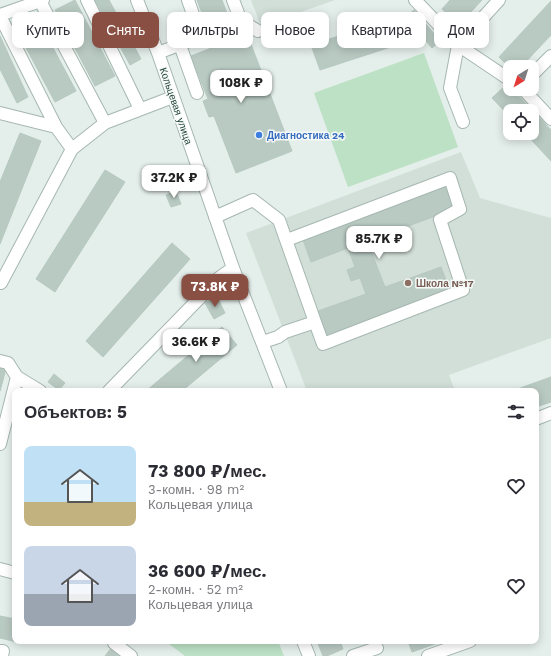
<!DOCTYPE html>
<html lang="ru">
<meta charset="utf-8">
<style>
:root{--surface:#fff;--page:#f2f2f3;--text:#2b2b33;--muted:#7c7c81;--accent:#894f43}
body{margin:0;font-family:"Work Sans",sans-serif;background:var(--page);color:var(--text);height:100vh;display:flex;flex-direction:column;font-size:15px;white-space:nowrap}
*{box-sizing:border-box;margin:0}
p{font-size:13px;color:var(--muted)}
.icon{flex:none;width:22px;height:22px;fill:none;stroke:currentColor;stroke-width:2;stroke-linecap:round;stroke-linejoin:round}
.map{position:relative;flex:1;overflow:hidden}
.panel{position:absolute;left:12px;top:388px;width:527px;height:256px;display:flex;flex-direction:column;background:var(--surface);border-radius:8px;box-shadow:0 2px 10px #0003}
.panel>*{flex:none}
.top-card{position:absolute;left:12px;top:12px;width:527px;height:36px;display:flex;gap:8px}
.needle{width:26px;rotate:218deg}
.buttons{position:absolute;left:503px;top:60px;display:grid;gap:8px}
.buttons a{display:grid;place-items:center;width:36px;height:36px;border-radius:8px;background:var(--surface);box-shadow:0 2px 10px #0003;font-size:20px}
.price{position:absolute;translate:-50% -34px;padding:0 9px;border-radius:8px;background:#fff;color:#222;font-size:13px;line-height:26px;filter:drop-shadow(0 1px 2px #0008)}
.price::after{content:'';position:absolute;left:50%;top:24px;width:12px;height:9px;margin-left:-6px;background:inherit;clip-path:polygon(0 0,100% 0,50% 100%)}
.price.active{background:var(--accent);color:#fff}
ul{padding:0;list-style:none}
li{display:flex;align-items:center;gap:12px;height:100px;padding:0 12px}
li span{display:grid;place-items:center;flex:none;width:112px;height:80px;border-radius:8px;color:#555}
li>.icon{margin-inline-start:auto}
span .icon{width:48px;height:48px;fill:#fffc;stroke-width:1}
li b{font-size:17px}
h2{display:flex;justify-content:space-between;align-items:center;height:48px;padding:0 12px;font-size:17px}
.tag{padding:0 14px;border-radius:8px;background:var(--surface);box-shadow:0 2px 10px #0003;font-size:14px;line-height:36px}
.tag.active{background:var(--accent);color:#fff}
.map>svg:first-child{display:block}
.built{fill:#d2dfd9}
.green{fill:#bce1c5}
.building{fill:#b9cac3;stroke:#b6c9c1}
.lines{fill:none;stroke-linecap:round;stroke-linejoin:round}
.minor-casing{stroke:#a6b7b1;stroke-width:14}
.minor{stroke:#fff;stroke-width:12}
.shop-dot{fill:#3f7fe0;stroke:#f5faf8;stroke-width:1.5}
.education-dot{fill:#8d6e63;stroke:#f5faf8;stroke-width:1.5}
.labels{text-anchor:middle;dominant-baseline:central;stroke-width:3;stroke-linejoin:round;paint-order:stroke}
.street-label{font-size:10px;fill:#224239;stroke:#f5faf8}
.shop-label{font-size:10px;font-weight:bold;fill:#366cbe;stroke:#f5faf8;text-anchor:start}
.education-label{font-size:10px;font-weight:bold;fill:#785e54;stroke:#f5faf8;text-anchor:start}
</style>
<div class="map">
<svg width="551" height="656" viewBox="0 0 551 656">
<rect width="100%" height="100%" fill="#e4eeea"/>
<path class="built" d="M251,0H335L261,26Z
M461,152L480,198L551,218V338L449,375L455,391H407L414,388L405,391H307L246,233Z"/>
<path class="green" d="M424,53L458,147L348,187L314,93Z
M165,641H278L284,656H185Z"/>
<path class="building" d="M75,0L115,76L95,86L55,10Z
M95,0H109L141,59L130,65Z
M197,0H222L230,21L208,29Z
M450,0H482L459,25L442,9Z
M551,1V35L521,67L510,68L499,57Z
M414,10L440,41L432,48L405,17Z
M36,16L76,91L55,102L15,27Z
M397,17L406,42L320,70L311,45Z
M247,34L292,151L236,173L214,116L209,117L203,101L208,99L191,56Z
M0,36L28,97L17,103L0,69Z
M507,84L510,86V89H512L551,130V161L525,133H532V111H510V117L492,98Z
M20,133L41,141L0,244V182Z
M105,170L125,182L55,292L36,279Z
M446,185L455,209L367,241L385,287L441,267L450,290L326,335L318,311L366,294L360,278L351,281L347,270L355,267L348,248L311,262L302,237Z
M176,191L181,204L171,207L166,195Z
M172,243L190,259L103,357L86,341Z
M217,297L225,313L214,319L205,303Z
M222,327L237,345L182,391H146Z
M0,368L6,369L0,391Z
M54,374L65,383L59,390L48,382Z
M551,377V402L536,407V391H512Z
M0,616L15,619V641H22L21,643L0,638Z
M317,641H340L343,649L327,656H323Z
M408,641H443L412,652Z
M112,647L123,656H105Z"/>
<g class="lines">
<defs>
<path id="minor" d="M87,0L140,109
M137,0L158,53L233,268L281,391
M188,0L201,37
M415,0L458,45L510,80
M40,1L105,123
M0,15L43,0
M0,16L56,127
M241,21L258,31
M180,45L197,93
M158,53L241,21L233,0
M532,75L551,56
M523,89L551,119
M0,113L56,127L72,149L1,283
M463,122L450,88L458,45L499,0
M72,149L105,123L173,97
M215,217L253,200L279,220L315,322L285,332L278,337L263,342
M287,240L450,178L460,209L440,220L463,290L323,344L315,322
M0,361L8,363L17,377
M109,391L219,278L233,268
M536,419L551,413
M0,444L17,377L40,391
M0,569L15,573
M303,641L309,656
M114,643L131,656
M0,651H3L2,656
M353,656L377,648
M428,656L470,641"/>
</defs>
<use href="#minor" class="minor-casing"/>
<use href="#minor" class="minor"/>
</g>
<circle class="shop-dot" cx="259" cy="135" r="4"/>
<circle class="education-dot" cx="408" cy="283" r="4"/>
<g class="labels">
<g class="street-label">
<text transform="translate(176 106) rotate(71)">Кольцевая улица</text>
</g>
<g class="shop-label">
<text x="267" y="135">Диагностика 24</text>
</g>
<g class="education-label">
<text x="416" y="283">Школа №17</text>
</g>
</g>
</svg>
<div class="buttons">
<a><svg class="needle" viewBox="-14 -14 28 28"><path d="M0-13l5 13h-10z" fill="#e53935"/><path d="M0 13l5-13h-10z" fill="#7c7c81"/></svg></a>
<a><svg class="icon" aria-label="locate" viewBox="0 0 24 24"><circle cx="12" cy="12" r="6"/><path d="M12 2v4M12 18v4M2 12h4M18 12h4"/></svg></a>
</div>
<b class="price" style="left:241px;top:104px">108K ₽</b>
<b class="price" style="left:174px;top:199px">37.2K ₽</b>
<b class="price" style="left:379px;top:260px">85.7K ₽</b>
<b class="price active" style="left:215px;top:308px">73.8K ₽</b>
<b class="price" style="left:196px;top:363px">36.6K ₽</b>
<div class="top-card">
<a class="tag">Купить</a>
<a class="tag active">Снять</a>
<a class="tag">Фильтры</a>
<a class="tag">Новое</a>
<a class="tag">Квартира</a>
<a class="tag">Дом</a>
</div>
<section class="panel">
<h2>Объектов: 5<svg class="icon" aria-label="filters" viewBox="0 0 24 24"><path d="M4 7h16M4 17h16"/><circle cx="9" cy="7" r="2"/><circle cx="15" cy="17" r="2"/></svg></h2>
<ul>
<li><span style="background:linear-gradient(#bfe0f5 70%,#c2b280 0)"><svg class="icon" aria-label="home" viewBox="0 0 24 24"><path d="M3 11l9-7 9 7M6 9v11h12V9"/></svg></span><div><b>73 800 ₽/мес.</b><p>3-комн. · 98 m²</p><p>Кольцевая улица</p></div><svg class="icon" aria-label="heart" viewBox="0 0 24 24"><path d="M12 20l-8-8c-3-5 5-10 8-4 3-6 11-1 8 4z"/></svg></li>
<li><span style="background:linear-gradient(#c9d6e8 60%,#9aa5b1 0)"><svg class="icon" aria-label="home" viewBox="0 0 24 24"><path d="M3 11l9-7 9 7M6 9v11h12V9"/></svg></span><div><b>36 600 ₽/мес.</b><p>2-комн. · 52 m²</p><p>Кольцевая улица</p></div><svg class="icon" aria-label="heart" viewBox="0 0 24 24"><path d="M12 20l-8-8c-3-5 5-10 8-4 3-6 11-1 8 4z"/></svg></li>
</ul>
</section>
</div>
